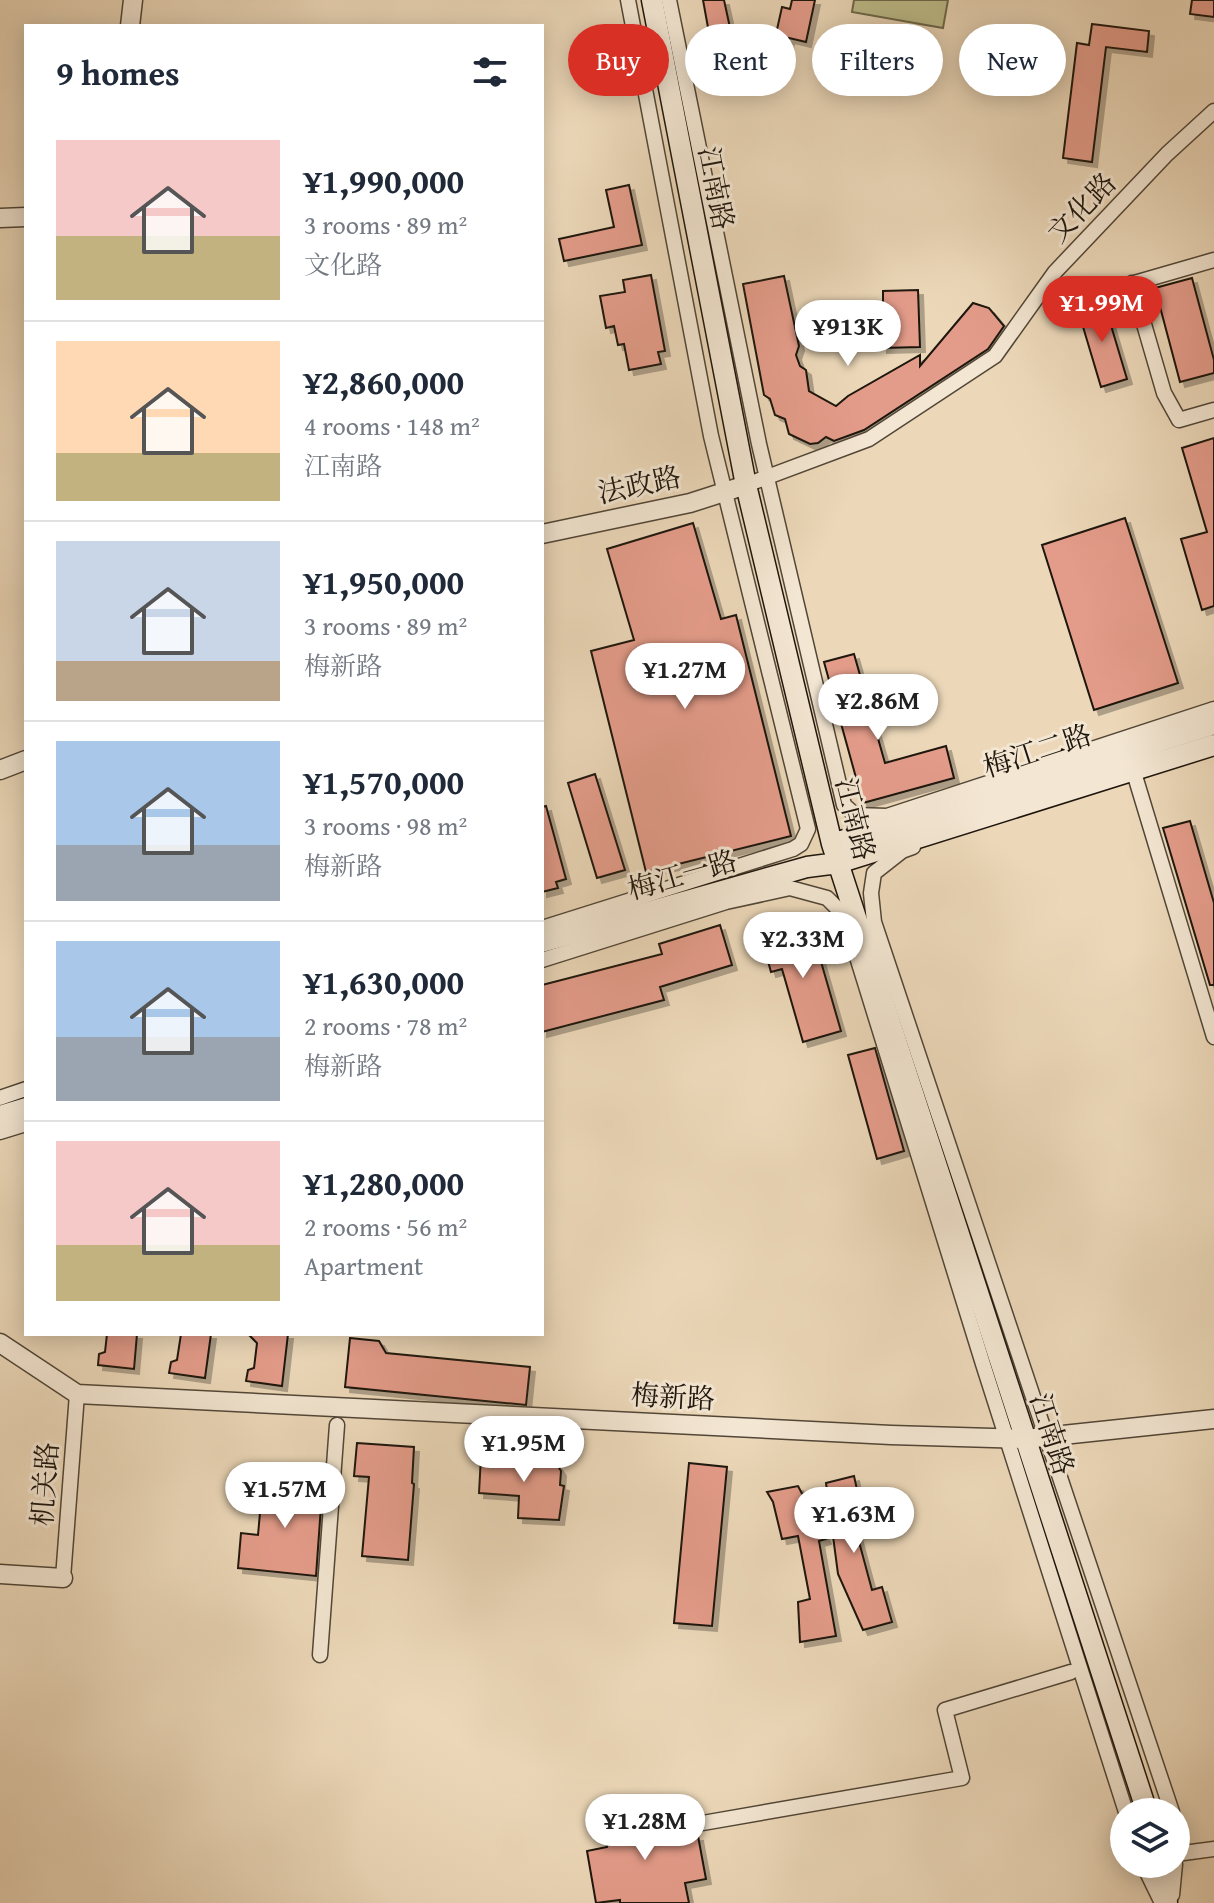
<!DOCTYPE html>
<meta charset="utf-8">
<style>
:root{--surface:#fff;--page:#f2f2f3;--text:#1f2937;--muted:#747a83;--line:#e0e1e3;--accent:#d93025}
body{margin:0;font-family:"Gentium Book Plus","Noto Serif SC",serif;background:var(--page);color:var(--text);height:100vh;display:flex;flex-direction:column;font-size:30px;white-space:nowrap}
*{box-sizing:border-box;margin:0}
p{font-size:26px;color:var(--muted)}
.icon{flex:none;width:44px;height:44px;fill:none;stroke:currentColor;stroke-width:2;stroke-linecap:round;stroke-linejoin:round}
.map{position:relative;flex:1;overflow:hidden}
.details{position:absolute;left:24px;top:24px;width:520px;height:1312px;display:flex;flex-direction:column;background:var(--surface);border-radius:0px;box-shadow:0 4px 20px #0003}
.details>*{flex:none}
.banner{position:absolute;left:568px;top:24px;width:526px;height:72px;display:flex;gap:16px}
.fabs{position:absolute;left:1110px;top:1798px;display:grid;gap:16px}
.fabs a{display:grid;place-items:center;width:80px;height:80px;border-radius:50%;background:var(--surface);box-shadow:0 4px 20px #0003;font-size:40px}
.price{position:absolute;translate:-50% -68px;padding:0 18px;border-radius:28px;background:#fff;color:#222;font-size:26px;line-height:52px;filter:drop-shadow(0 2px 4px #0008)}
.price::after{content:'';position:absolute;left:50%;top:48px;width:24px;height:18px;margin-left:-12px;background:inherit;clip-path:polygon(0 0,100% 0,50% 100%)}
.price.active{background:var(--accent);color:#fff}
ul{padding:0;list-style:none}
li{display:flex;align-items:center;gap:24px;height:200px;padding:0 32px}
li+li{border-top:2px solid var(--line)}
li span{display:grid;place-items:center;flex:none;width:224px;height:160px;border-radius:0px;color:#555}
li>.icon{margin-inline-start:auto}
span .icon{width:96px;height:96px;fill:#fffc;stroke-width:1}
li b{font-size:34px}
h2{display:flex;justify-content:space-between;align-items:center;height:96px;padding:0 32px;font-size:34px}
.tag{padding:0 28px;border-radius:36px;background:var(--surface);box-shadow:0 4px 20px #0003;font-size:28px;line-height:72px}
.tag.active{background:var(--accent);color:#fff}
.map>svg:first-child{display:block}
.green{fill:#bebd8b;stroke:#6e694c;stroke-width:2}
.building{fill:#e49c8a;stroke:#1d150c;stroke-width:2;filter:url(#shadow)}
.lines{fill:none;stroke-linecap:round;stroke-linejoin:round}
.minor-casing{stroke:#514637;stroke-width:17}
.tertiary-casing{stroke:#514637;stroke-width:21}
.secondary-casing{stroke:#1d150c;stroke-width:23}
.minor{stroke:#f3e6d2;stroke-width:14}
.tertiary{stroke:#f3e6d2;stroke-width:18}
.secondary{stroke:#f3e6d2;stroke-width:20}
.labels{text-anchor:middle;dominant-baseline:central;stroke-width:6;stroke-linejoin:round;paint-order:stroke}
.street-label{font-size:28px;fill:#1d150c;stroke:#f3e6d2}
</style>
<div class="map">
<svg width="1214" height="1903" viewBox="0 0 1214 1903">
<defs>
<filter id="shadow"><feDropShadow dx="5" dy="5" stdDeviation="0" flood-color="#0004"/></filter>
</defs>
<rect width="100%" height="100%" fill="#ecd8b9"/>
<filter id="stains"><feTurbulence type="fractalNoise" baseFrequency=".0025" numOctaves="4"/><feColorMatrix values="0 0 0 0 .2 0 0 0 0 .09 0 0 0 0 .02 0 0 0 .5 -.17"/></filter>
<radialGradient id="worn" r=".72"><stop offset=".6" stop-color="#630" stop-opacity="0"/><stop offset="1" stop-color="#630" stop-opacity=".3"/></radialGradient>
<path class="green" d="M854,0H948L943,28L852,12Z"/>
<path class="building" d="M703,0H724L734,46L747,44L753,70L717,77Z
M792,0H815L806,42L789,38L784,70L765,68L770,33L776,34L782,7L790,9Z
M1192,0H1214V17L1190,14Z
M1092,24L1149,31L1147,52L1106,47L1092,162L1063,158L1077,43L1089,45Z
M629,185L642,245L564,261L559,239L614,227L606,190Z
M651,275L665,351L658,352L661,364L629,370L624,344L618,345L614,326L606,328L600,296L625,292L623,280Z
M784,276L799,346L796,355L800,366L806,370L809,391L836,406L848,396L920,355V366L973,303L989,308L1004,326L988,349L864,430L834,441L826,437L818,443L810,444L789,434L785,419L775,415L770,399L764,395L743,284Z
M1192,278L1214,360V373L1180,382L1155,288Z
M918,290L920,347L882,348L883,327L897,318L883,307V291Z
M1104,302L1127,379L1101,387L1078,310Z
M1214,438V606L1202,610L1181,539L1207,532L1182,448Z
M1125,518L1178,683L1094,710L1042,545Z
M693,523L721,619L736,615L791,836L646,872L591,651L634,640L607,549Z
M854,654L885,763L946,746L954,778L863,803L824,662Z
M595,774L625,870L597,878L568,783Z
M546,806L566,879L556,882L558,888L542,892V807Z
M1190,821L1214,903V985H1210L1163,828Z
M802,924L805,936L813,934L841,1031L803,1042L782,969L771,972L761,936Z
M720,925L732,965L660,987L664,1000L542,1032V985L662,954L659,944Z
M875,1048L904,1151L877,1159L848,1055Z
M107,1334H137L134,1369L98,1365L99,1354L105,1352Z
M181,1334H211L205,1378L169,1373L171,1362L177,1360Z
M248,1334H288L282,1386L246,1381L248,1370L254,1368L257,1343Z
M350,1338L379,1341L386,1353L530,1367L526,1405L345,1387Z
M357,1443L414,1447L412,1483L414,1484L408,1560L362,1556L369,1477L354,1476Z
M495,1452L530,1454L529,1460L551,1461L557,1465L561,1471L560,1485L564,1486L559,1520L518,1518L519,1496L479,1493L481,1456L495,1457Z
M689,1463L727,1467L712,1626L674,1623Z
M854,1476L864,1521L854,1523L872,1590L882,1587L892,1622L863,1630L838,1574L826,1483Z
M263,1479L314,1484V1491L322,1492L316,1576L238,1568L241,1533L258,1535Z
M798,1486L826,1539L819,1541L836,1636L800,1642L798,1602L810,1599L798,1536L782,1539L773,1502L767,1492Z
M674,1811L679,1839L698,1836L706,1879L685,1883L689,1903H620V1900L596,1903L587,1851L607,1847L603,1823Z"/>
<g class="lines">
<defs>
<path id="minor" d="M669,0L759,444L844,805L855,815L887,816L1214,709
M1132,283L1164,393L1179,420L1214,410
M1065,303L1214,260
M746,485L869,439L995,356L1055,272L1167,154L1214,111
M1135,776L1214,1037
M913,847L902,851L874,873L871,893L874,922L1172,1812
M542,928L793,849L801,844L808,829L711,436L628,0
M542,960L726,902L790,888L827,898L844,915L983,1364L1126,1812
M0,1098L26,1089
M0,1132L26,1124
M63,1578L77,1394
M320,1655L337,1425
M697,1824L962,1778L945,1710L1071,1672
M1176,1824L1178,1831L1176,1855
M1176,1854L1214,1849
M1143,1864L1162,1903
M1172,1895L1175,1864"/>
<path id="tertiary" d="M130,26L133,0
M0,218L26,217
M542,534L690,503L746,485
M0,770L26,760
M0,1343L77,1394L891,1435L1025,1439L1214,1419
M0,1574L63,1578"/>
<path id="secondary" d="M652,0L746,485L832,844L1147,1812
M832,844L1214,724
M542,942L807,867L838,863L1214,745
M0,1116L26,1108
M1162,1864L1167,1903"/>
</defs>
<use href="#minor" class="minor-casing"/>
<use href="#tertiary" class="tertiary-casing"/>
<use href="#secondary" class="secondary-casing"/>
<use href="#minor" class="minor"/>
<use href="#tertiary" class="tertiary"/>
<use href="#secondary" class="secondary"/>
</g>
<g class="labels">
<g class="street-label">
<text transform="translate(717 188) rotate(79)">江南路</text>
<text transform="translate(1081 207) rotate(-46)">文化路</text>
<text transform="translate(639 484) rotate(-12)">法政路</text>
<text transform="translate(1037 750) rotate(-18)">梅江二路</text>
<text transform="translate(856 819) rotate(76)">江南路</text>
<text transform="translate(682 874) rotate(-16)">梅江一路</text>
<text transform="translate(673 1396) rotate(3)">梅新路</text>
<text transform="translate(1053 1434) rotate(72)">江南路</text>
<text transform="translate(44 1484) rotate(-86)">机关路</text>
</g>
</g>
<rect width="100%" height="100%" filter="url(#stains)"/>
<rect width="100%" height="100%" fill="url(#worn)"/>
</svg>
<div class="fabs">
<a><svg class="icon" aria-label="layers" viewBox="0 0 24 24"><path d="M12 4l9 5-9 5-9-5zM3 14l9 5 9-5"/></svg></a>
</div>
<b class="price active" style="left:1102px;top:344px">¥1.99M</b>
<b class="price" style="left:848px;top:368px">¥913K</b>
<b class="price" style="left:685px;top:711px">¥1.27M</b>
<b class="price" style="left:878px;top:742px">¥2.86M</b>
<b class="price" style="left:803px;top:980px">¥2.33M</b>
<b class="price" style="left:524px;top:1484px">¥1.95M</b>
<b class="price" style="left:285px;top:1530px">¥1.57M</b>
<b class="price" style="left:854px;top:1555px">¥1.63M</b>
<b class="price" style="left:645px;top:1862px">¥1.28M</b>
<div class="banner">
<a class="tag active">Buy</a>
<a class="tag">Rent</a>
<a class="tag">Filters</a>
<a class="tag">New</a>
</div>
<section class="details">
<h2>9 homes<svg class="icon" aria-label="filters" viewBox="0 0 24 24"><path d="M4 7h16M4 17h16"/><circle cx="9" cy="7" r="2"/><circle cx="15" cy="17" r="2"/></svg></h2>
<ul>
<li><span style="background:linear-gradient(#f6c9c9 60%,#c2b280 0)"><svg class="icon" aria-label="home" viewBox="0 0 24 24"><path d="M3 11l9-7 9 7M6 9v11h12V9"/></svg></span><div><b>¥1,990,000</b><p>3 rooms · 89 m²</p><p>文化路</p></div></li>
<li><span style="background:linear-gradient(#ffd9b3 70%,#c2b280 0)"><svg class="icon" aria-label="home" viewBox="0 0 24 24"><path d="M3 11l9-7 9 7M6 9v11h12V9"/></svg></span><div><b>¥2,860,000</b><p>4 rooms · 148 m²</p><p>江南路</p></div></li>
<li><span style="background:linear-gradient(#c9d6e8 75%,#b9a48a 0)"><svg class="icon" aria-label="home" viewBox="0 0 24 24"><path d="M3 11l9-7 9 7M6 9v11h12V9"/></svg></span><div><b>¥1,950,000</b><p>3 rooms · 89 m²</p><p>梅新路</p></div></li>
<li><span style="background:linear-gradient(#a9c7e8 65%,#9aa5b1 0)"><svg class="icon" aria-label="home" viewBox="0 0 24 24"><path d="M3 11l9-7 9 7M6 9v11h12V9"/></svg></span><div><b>¥1,570,000</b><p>3 rooms · 98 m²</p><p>梅新路</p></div></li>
<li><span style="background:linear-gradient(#a9c7e8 60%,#9aa5b1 0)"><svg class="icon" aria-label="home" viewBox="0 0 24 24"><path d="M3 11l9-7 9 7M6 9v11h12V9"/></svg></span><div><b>¥1,630,000</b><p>2 rooms · 78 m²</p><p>梅新路</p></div></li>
<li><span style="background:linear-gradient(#f6c9c9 65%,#c2b280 0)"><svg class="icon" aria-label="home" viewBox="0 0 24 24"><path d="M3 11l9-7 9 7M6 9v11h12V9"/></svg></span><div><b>¥1,280,000</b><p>2 rooms · 56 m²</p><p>Apartment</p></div></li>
</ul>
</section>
</div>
